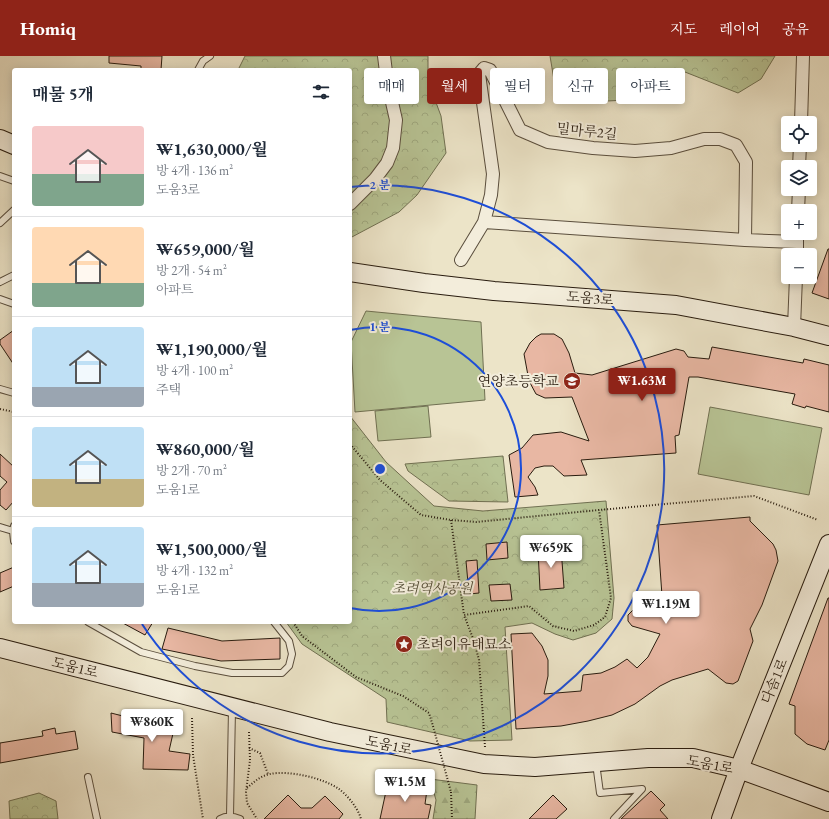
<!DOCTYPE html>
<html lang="ko">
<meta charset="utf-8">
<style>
:root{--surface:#fff;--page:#f2f2f3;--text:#1f2937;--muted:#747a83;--line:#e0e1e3;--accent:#8f2418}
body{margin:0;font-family:"EB Garamond","Noto Serif KR",serif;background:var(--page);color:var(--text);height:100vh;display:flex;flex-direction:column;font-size:15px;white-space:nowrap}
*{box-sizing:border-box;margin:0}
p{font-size:13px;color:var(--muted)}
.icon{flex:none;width:22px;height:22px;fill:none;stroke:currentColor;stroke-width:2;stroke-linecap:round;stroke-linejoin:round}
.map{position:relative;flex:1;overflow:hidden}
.details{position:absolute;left:12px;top:12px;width:340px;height:556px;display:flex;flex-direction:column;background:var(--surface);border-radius:4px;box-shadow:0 2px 10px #0003}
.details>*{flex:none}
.banner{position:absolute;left:364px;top:12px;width:380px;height:36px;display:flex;gap:8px}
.tools{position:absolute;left:781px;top:60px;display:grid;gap:8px}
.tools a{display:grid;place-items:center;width:36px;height:36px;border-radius:4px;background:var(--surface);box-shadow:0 2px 10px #0003;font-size:20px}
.price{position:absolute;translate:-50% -34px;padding:0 9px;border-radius:4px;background:#fff;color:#222;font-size:13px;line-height:26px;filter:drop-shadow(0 1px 2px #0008)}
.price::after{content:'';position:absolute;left:50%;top:24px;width:12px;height:9px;margin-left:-6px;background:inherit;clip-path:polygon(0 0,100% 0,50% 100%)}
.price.selected{background:var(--accent);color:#fff}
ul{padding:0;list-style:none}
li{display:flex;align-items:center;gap:12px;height:100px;padding:0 20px}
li+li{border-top:1px solid var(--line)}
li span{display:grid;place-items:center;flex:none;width:112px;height:80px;border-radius:4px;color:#555}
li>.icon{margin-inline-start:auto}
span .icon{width:48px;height:48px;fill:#fffc;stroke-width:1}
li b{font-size:17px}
h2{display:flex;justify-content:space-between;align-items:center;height:48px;padding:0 20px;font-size:17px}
.tag{padding:0 14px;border-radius:4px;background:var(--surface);box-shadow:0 2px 10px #0003;font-size:14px;line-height:36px}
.tag.selected{background:var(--accent);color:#fff}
header{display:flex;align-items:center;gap:24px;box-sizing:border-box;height:56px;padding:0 20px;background:var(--accent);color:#fff}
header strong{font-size:19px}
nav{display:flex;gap:22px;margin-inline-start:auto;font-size:14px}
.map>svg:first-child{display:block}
.forest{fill:url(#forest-firs);stroke:#707052}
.park{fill:url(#park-crowns);stroke:#707052}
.pitch{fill:#b8c495;stroke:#707052}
.building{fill:#e8b7a3;stroke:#291c0f}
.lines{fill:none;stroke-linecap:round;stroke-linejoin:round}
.lane-casing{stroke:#5a4e3d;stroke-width:8}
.street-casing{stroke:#5a4e3d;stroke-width:14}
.secondary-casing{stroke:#291c0f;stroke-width:20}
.path{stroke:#291c0f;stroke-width:2;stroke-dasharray:1 2;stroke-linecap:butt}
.lane{stroke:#f3eddb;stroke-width:6}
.street{stroke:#f3eddb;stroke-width:12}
.secondary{stroke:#f3eddb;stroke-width:18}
.path-bridge{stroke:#291c0f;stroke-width:2;stroke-dasharray:1 2;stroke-linecap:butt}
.ring{fill:none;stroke:#1d4ed8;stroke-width:2}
.labels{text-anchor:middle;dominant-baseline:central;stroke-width:4;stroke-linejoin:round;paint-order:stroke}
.street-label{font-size:14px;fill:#291c0f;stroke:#f3eddb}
.poi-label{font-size:14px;fill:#291c0f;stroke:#f3eddb;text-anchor:end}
.park-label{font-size:14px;font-style:italic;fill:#544e37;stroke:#f3eddb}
.centre{fill:#1d4ed8;stroke:#f3eddb;stroke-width:2}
.ring-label{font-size:12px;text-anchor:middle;font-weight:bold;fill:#1d4ed8;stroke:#f3eddb;stroke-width:4;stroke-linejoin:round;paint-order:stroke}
</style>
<header>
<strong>Homiq</strong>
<nav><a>지도</a><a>레이어</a><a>공유</a></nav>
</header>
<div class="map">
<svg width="829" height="763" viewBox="0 0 829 763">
<defs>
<pattern id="forest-firs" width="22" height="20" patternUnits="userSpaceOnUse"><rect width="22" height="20" fill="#b8c495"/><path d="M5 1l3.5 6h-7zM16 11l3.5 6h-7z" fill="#9ea87f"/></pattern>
<pattern id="park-crowns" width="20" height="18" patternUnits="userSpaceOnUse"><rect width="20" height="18" fill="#b8c495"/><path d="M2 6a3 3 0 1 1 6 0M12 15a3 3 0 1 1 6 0" fill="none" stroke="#9ea87f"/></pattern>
</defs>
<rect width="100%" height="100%" fill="#ece4c8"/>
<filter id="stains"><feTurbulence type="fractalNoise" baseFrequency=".005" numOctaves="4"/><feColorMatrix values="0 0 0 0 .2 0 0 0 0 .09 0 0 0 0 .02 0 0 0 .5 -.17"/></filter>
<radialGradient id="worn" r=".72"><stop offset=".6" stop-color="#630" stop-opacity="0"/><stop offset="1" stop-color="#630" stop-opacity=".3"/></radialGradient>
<path class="forest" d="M430,723L477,729L475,763H433L436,744Z"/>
<path class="park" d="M245,0H428V25L441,60L446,97L417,139L399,156L350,182V14H238Z
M550,0H775L761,23L738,37L685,16L643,43L590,46L555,30Z
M350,360L386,406L434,450L483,455L606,445L614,542L612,563L596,577L573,584L555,578L532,567L505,571L512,684L470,685L387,666L386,643L302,588L286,566H350Z
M503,400L508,446L449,445L408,415L405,408Z
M39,737L56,745L58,763H10L9,745Z"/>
<path class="pitch" d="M366,255L481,266L485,344L355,356L351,286Z
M428,350L431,381L378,385L375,355Z
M710,351L822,372L809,439L698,418Z"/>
<path class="building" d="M109,0H162L161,14H141V10L109,7Z
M828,193H829V243L812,237Z
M14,274V309L0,288V284Z
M541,278H554L562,283L569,297L575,317L592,319L676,293L684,295L688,301L709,303L712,291L803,307L804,303L829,309V356L806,350L805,352L792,348L795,338L698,321H689L679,379L675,380L676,397L581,404L587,419L564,420L553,410H544L535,412L528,421L535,431L538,439L515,441L509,399L522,392L533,379L561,376L589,385L572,341L545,342L536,338L529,325L524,298L530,287L536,281Z
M0,398L14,411V445L6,454L0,449V434L7,426L0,420Z
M750,461V465L773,488L776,494L778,505L762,549L750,573L753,585L738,625L733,628L726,627L708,613L672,624L660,630L635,648L612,659L588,665L561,670L516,673L511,578L532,577L542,590L548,604V620L544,638L581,635L583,619L601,617L615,611L627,603L637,612L648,601L660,578L632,570L628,565V559L634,553L642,552L646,555L663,554L657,469Z
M507,486L508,502L487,504L486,488Z
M561,492L564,532L540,534L538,494Z
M477,504L479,537L469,538L466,505Z
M14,511V530L0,536V517Z
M510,528L512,544L491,545L489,529Z
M828,542H829V684L825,694L807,688L795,678V650L789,648Z
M121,566H153L145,579Z
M168,572L222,585L280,582V603L221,605L162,593Z
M111,657L174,673L169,695L190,698L188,714L143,713L144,682L112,676Z
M55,672L56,678L75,675L78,693L0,707V687L43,680L42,675Z
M388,726L427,734L425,748L431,749L428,763H380Z
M651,735L665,749L660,754L668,763H621Z
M288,739L301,752H312L325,740L343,758L339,763H264Z
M553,739L567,753L556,763H529Z"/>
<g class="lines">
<defs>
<path id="lane" d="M198,14L203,5L210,0
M0,120L14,125
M0,167L14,154
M0,226L14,219
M0,243L14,248
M0,333L14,337
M14,470L13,475L14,485
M0,471L13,475
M88,566L141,596L195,610L232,617H282L289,610L292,598L289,585L274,566
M596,707L600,737L642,733L614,763
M88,721L97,763
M230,760L232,653
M220,763C227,759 233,760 240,763"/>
<path id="street" d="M801,67L803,0
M799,111L800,89
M350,148L375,123L387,107L393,92L396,64L387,24L384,0
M798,155L799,133
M484,166L745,184L797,186
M797,199V177
M461,204L484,166L491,139L493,118L479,18L484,12L490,14L520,74L548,86L593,92L635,95L671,92L704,83H720L736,89L746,106L745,184
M794,271L796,221"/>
<path id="secondary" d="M0,83L14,89
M350,216L424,227L494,235L676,249L794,271L829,280
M0,592L330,676L484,708L535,711L648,702H693L739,713L829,746
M721,763L739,713L829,488"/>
</defs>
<use href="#lane" class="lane-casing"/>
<use href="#street" class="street-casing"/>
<use href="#secondary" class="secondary-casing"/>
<path class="path" d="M0,353L14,356
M350,388L380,424L421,459L451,464L476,466L599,454L754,440L818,464
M451,464L464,559
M293,566L302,580L356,621L403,640L429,657L433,670
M192,662L193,699L203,763
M249,676L250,704L246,736L247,747L257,763
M485,691L479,604L474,585L464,559L529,550L553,570L574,575L594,569L605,561L611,542L599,454
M249,692L260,697L268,718
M247,732C254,726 260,720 270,718C289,714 323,722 339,733C348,740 358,752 361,763
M451,736L452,763"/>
<use href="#lane" class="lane"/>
<use href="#street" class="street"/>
<use href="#secondary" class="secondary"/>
<path class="path-bridge" d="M433,670L451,736"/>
</g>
<g class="ring">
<path d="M350 274A142 142 0 1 1 350 552"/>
<path d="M350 131A284 284 0 1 1 142 568"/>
</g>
<defs>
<symbol id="school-disc" viewBox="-11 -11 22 22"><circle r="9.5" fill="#8f2418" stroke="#f3eddb"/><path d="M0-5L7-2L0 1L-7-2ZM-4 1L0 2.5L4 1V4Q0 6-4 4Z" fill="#fff"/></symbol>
<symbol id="sight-disc" viewBox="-11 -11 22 22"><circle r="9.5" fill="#8f2418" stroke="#f3eddb"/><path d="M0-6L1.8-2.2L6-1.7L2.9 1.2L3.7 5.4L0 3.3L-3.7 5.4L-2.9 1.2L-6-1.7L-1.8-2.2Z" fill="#fff"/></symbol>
</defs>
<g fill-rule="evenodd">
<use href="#school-disc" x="562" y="315" width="20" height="20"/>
<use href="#sight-disc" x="394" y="578" width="20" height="20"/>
</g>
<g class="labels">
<g class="street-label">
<text transform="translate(587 75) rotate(6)">밀마루2길</text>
<text transform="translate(590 242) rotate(5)">도움3로</text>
<text transform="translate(75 611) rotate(14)">도움1로</text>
<text transform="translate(774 625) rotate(-68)">다솜1로</text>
<text transform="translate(389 689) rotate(12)">도움1로</text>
<text transform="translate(710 708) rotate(11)">도움1로</text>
</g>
<g class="poi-label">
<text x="559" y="325">연양초등학교</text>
<text x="417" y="588" text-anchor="start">초려이유태묘소</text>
</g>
<g class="park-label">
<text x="432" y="532">초려역사공원</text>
</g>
</g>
<circle cx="380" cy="413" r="6" class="centre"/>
<g class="ring-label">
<text x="380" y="133">2 분</text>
<text x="380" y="275">1 분</text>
</g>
<rect width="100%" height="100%" filter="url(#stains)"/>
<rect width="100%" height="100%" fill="url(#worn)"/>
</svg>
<div class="tools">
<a><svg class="icon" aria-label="locate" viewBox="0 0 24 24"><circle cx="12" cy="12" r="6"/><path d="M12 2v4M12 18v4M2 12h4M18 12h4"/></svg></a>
<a><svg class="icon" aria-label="layers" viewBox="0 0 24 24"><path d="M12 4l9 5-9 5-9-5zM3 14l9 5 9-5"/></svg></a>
<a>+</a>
<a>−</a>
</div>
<b class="price selected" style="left:642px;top:346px">₩1.63M</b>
<b class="price" style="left:551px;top:513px">₩659K</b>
<b class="price" style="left:666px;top:569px">₩1.19M</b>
<b class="price" style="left:152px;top:687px">₩860K</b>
<b class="price" style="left:405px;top:747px">₩1.5M</b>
<div class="banner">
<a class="tag">매매</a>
<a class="tag selected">월세</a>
<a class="tag">필터</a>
<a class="tag">신규</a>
<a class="tag">아파트</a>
</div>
<section class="details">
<h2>매물 5개<svg class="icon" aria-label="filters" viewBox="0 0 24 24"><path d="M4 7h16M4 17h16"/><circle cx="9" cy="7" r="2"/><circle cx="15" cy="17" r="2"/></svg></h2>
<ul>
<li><span style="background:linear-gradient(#f6c9c9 60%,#7fa58c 0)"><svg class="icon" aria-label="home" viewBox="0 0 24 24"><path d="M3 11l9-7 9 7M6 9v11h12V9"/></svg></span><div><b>₩1,630,000/월</b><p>방 4개 · 136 m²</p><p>도움3로</p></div></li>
<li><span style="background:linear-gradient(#ffd9b3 70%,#7fa58c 0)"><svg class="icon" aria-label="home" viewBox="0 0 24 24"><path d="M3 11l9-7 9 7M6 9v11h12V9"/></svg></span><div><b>₩659,000/월</b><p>방 2개 · 54 m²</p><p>아파트</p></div></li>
<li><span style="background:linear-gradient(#bfe0f5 75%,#9aa5b1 0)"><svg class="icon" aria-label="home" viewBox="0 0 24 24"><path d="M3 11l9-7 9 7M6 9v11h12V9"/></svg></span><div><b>₩1,190,000/월</b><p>방 4개 · 100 m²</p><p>주택</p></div></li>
<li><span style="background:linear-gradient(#bfe0f5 65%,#c2b280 0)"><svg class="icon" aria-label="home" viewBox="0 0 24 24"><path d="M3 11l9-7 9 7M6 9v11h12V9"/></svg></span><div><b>₩860,000/월</b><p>방 2개 · 70 m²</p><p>도움1로</p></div></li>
<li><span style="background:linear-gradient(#bfe0f5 70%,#9aa5b1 0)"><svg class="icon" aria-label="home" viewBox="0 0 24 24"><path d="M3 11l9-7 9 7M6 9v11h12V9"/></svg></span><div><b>₩1,500,000/월</b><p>방 4개 · 132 m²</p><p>도움1로</p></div></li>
</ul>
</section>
</div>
